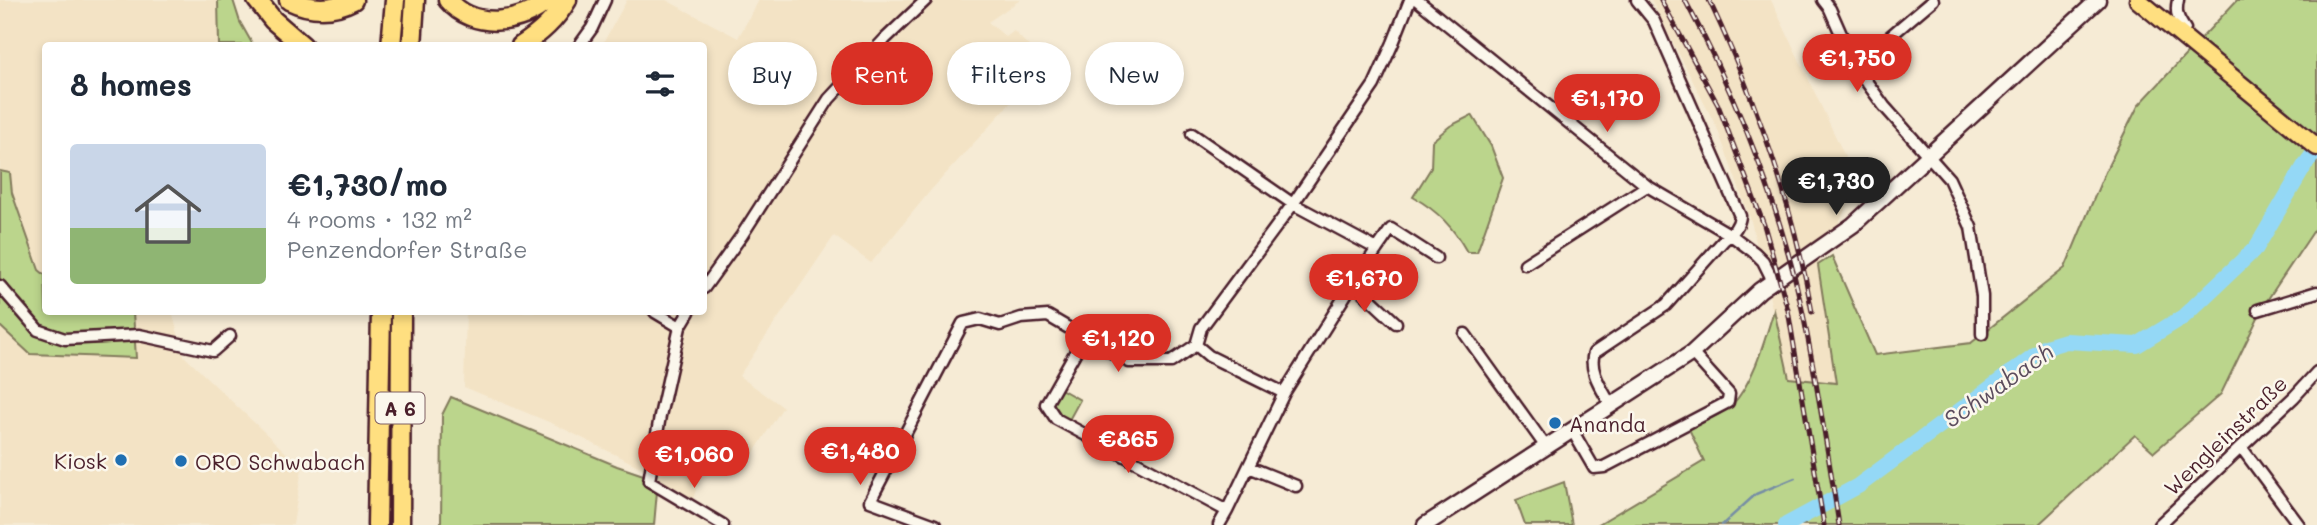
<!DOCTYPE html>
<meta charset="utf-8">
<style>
:root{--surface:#fff;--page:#f2f2f3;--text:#1f2937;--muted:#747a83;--line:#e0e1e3;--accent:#d93025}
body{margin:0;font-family:Mali,sans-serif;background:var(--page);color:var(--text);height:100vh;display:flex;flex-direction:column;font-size:26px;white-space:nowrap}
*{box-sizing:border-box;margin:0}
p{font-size:23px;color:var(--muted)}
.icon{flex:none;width:38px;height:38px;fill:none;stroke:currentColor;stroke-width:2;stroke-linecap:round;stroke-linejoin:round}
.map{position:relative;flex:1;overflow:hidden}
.details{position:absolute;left:42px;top:42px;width:665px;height:273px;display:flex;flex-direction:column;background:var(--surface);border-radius:7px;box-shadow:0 4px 10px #0003}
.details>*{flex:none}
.banner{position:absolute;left:728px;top:42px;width:665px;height:63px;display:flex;gap:14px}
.price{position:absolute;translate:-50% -60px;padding:0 16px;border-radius:24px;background:var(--accent);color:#fff;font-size:23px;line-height:46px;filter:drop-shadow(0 2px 4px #0008)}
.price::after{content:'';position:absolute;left:50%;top:42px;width:21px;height:16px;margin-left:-10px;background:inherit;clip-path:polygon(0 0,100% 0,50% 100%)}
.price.on{background:#222;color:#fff}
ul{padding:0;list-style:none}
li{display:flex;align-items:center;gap:21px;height:175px;padding:0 28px}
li+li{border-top:2px solid var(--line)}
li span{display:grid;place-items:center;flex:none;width:196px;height:140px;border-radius:7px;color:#555}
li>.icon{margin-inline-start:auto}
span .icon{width:84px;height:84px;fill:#fffc;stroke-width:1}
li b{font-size:30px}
h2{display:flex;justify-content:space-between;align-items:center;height:84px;padding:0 28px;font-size:30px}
.chip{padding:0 24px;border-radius:32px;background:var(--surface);box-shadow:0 4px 10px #0003;font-size:24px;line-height:63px}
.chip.on{background:var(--accent);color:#fff}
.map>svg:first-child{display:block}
.built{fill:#f3e3c5}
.green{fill:#bbd58c;stroke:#827a5c;stroke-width:2}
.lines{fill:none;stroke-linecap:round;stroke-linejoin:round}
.stream{stroke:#768ea5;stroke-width:2.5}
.river{stroke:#94d8f6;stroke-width:16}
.street-casing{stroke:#4a1f2b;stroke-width:15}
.secondary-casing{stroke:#4a1f2b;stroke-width:19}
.primary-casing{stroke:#4a1f2b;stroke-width:21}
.highway-casing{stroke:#4a1f2b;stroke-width:23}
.street{stroke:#fbf7ec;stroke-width:10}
.secondary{stroke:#fbf7ec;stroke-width:14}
.primary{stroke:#ffdf80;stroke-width:16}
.highway{stroke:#ffdf80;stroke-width:18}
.rail-casing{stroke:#4a1f2b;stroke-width:5}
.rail{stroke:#fbf7ec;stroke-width:2.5;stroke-dasharray:8;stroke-linecap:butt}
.poi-dot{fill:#1f6fb2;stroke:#fbf7ec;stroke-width:2.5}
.labels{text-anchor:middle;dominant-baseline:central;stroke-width:5;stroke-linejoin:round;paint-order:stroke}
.shield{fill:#fbf7ec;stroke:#7f6065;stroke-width:2}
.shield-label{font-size:19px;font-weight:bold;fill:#4a1f2b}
.poi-label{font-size:21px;fill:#4a1f2b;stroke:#fbf7ec;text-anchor:start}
.street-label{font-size:21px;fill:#4a1f2b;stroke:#fbf7ec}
.water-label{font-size:23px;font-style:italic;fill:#5c4d5e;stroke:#fbf7ec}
</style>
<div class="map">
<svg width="2317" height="525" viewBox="0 0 2317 525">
<rect width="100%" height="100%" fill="#f6ebd5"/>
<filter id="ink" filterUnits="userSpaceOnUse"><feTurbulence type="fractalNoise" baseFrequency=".0143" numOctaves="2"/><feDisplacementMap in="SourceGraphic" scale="14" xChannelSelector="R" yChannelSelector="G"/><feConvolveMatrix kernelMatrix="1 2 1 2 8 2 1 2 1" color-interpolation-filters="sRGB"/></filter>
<g filter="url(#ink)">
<path class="built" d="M0,0H218L219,45L46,46V312H172L184,356L302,468L293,525H0Z
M627,0H666L738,38L759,0H1020L988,22L1006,37L1014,31L1046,64L931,190L871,263L834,236L739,376L783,407L749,460L710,446L693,499L658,480L642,468L556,425L464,387L466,312H704V46L602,45Z
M1651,0H1771L1858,184L1818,265L1836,383L1789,378L1751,221L1717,128Z"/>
<path class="green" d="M218,0H233L240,22L253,45H219Z
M2237,0H2317V226L2264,305L2221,394L2154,452L2135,435L2038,525H1597L1704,461L1689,429C1702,422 1722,415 1732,405C1754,382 1765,339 1774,310L1789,378L1836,383L1818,265L1832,256L1875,355L1971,343L2065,268L2105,172L2138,106Z
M1472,115L1491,146L1503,178L1477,252H1467C1453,227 1438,211 1413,197L1431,168L1432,141L1450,126Z
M0,171L10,173L12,193L39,270L45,275L46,312H133L136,358L30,354L0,326Z
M1059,388L1080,400L1069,420L1060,415L1051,403Z
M451,397L617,466L658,480L654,525H441L442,415Z
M1564,482L1572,525H1525L1516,500Z"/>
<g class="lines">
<path class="stream" d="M1722,525L1756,494L1795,478"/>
<path class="river" d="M1786,525L1858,486L2046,347L2066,341L2137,345L2183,317L2256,248L2305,165L2317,149"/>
<defs>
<path id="street" d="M1417,0L1647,186L1731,235L1755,253L1763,261L1773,281
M1823,0L1830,9L1855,66L1884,106L1949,179L1971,227L1982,296V334
M2178,0C2175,13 2178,19 2185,29
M579,46L592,28L605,0
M1855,66L1933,0
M1192,134L1293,204L1377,249L1353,283L1284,393L1209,356L1196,345
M1377,249L1391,229L1436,258
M1525,264L1647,186
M1353,283L1396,323
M0,286L38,330L65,339L139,335L213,351L230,336
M704,288L742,235L829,99L885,39L926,0
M2258,310L2317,292
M655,312L680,327
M689,312L680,327L660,416L649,481L723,525
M1465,334L1546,447
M1196,345L1171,362H1129L1084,337L1046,404L1056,419L1227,511L1219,525
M1196,345L1201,328L1293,204L1374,85L1393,43L1410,0
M1610,404C1602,389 1588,370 1594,353L1666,305L1724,240C1732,234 1739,226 1740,216L1654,21L1637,0
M1572,430L1594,468L1604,467L1728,402L1729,394L1692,353
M2241,447L2299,525
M1249,467L1296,486
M1227,511L1284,393
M935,525L870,501L963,323L980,319L1000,325L1021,318L1048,316L1084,337
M2159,525L2294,397L2317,372"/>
<path id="secondary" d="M1425,525L1692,353L1760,290L1853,225L2098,0"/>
<path id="primary" d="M2138,0L2317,147"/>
<path id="highway" d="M257,0L273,20L303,46
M289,0C310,10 332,11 353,0
M448,0C473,30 521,25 548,0
M391,46L395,0
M412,46L415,0
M521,46C541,33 555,20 567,0
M377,525L381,312
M400,525L401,312"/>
</defs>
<use href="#street" class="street-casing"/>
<use href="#secondary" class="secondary-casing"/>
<use href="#primary" class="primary-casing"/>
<use href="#highway" class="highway-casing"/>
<use href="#street" class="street"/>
<use href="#secondary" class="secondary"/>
<use href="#primary" class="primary"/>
<use href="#highway" class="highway"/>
<defs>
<path id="rail" d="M1661,0L1718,105L1764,225L1788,310L1824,525
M1685,0C1736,96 1779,202 1802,309C1817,381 1828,453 1839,525
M1709,0C1756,100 1793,203 1812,312"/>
</defs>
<use href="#rail" class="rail-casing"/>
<use href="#rail" class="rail"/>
</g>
</g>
<g class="poi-dot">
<circle cx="1555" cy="423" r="7"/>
<circle cx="121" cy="460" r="7"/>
<circle cx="181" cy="461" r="7"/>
</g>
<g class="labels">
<rect class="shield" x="375.5" y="392.5" width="49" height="31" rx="5"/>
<g class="shield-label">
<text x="400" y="408">A 6</text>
</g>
<g class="poi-label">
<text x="1569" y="423">Ananda</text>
<text x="107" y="460" text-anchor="end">Kiosk</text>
<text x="195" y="461">ORO Schwabach</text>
</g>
<g class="street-label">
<text transform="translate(2225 435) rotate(-44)">Wengleinstraße</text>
</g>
<g class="water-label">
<text transform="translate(1998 385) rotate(-35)">Schwabach</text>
</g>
</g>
</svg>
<b class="price" style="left:1857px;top:94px">€1,750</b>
<b class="price" style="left:1607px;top:134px">€1,170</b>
<b class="price on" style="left:1836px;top:217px">€1,730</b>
<b class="price" style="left:1364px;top:314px">€1,670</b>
<b class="price" style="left:1118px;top:374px">€1,120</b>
<b class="price" style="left:1128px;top:475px">€865</b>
<b class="price" style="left:860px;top:487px">€1,480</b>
<b class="price" style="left:694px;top:490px">€1,060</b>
<div class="banner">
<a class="chip">Buy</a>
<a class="chip on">Rent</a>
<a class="chip">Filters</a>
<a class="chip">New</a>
</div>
<section class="details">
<h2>8 homes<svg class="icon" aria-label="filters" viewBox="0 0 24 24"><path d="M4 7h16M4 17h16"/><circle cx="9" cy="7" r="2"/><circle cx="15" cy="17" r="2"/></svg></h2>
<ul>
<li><span style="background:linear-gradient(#c9d6e8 60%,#8fb573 0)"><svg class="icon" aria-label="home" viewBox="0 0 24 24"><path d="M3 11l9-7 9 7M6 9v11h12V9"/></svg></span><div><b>€1,730/mo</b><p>4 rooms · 132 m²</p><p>Penzendorfer Straße</p></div></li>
</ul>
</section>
</div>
